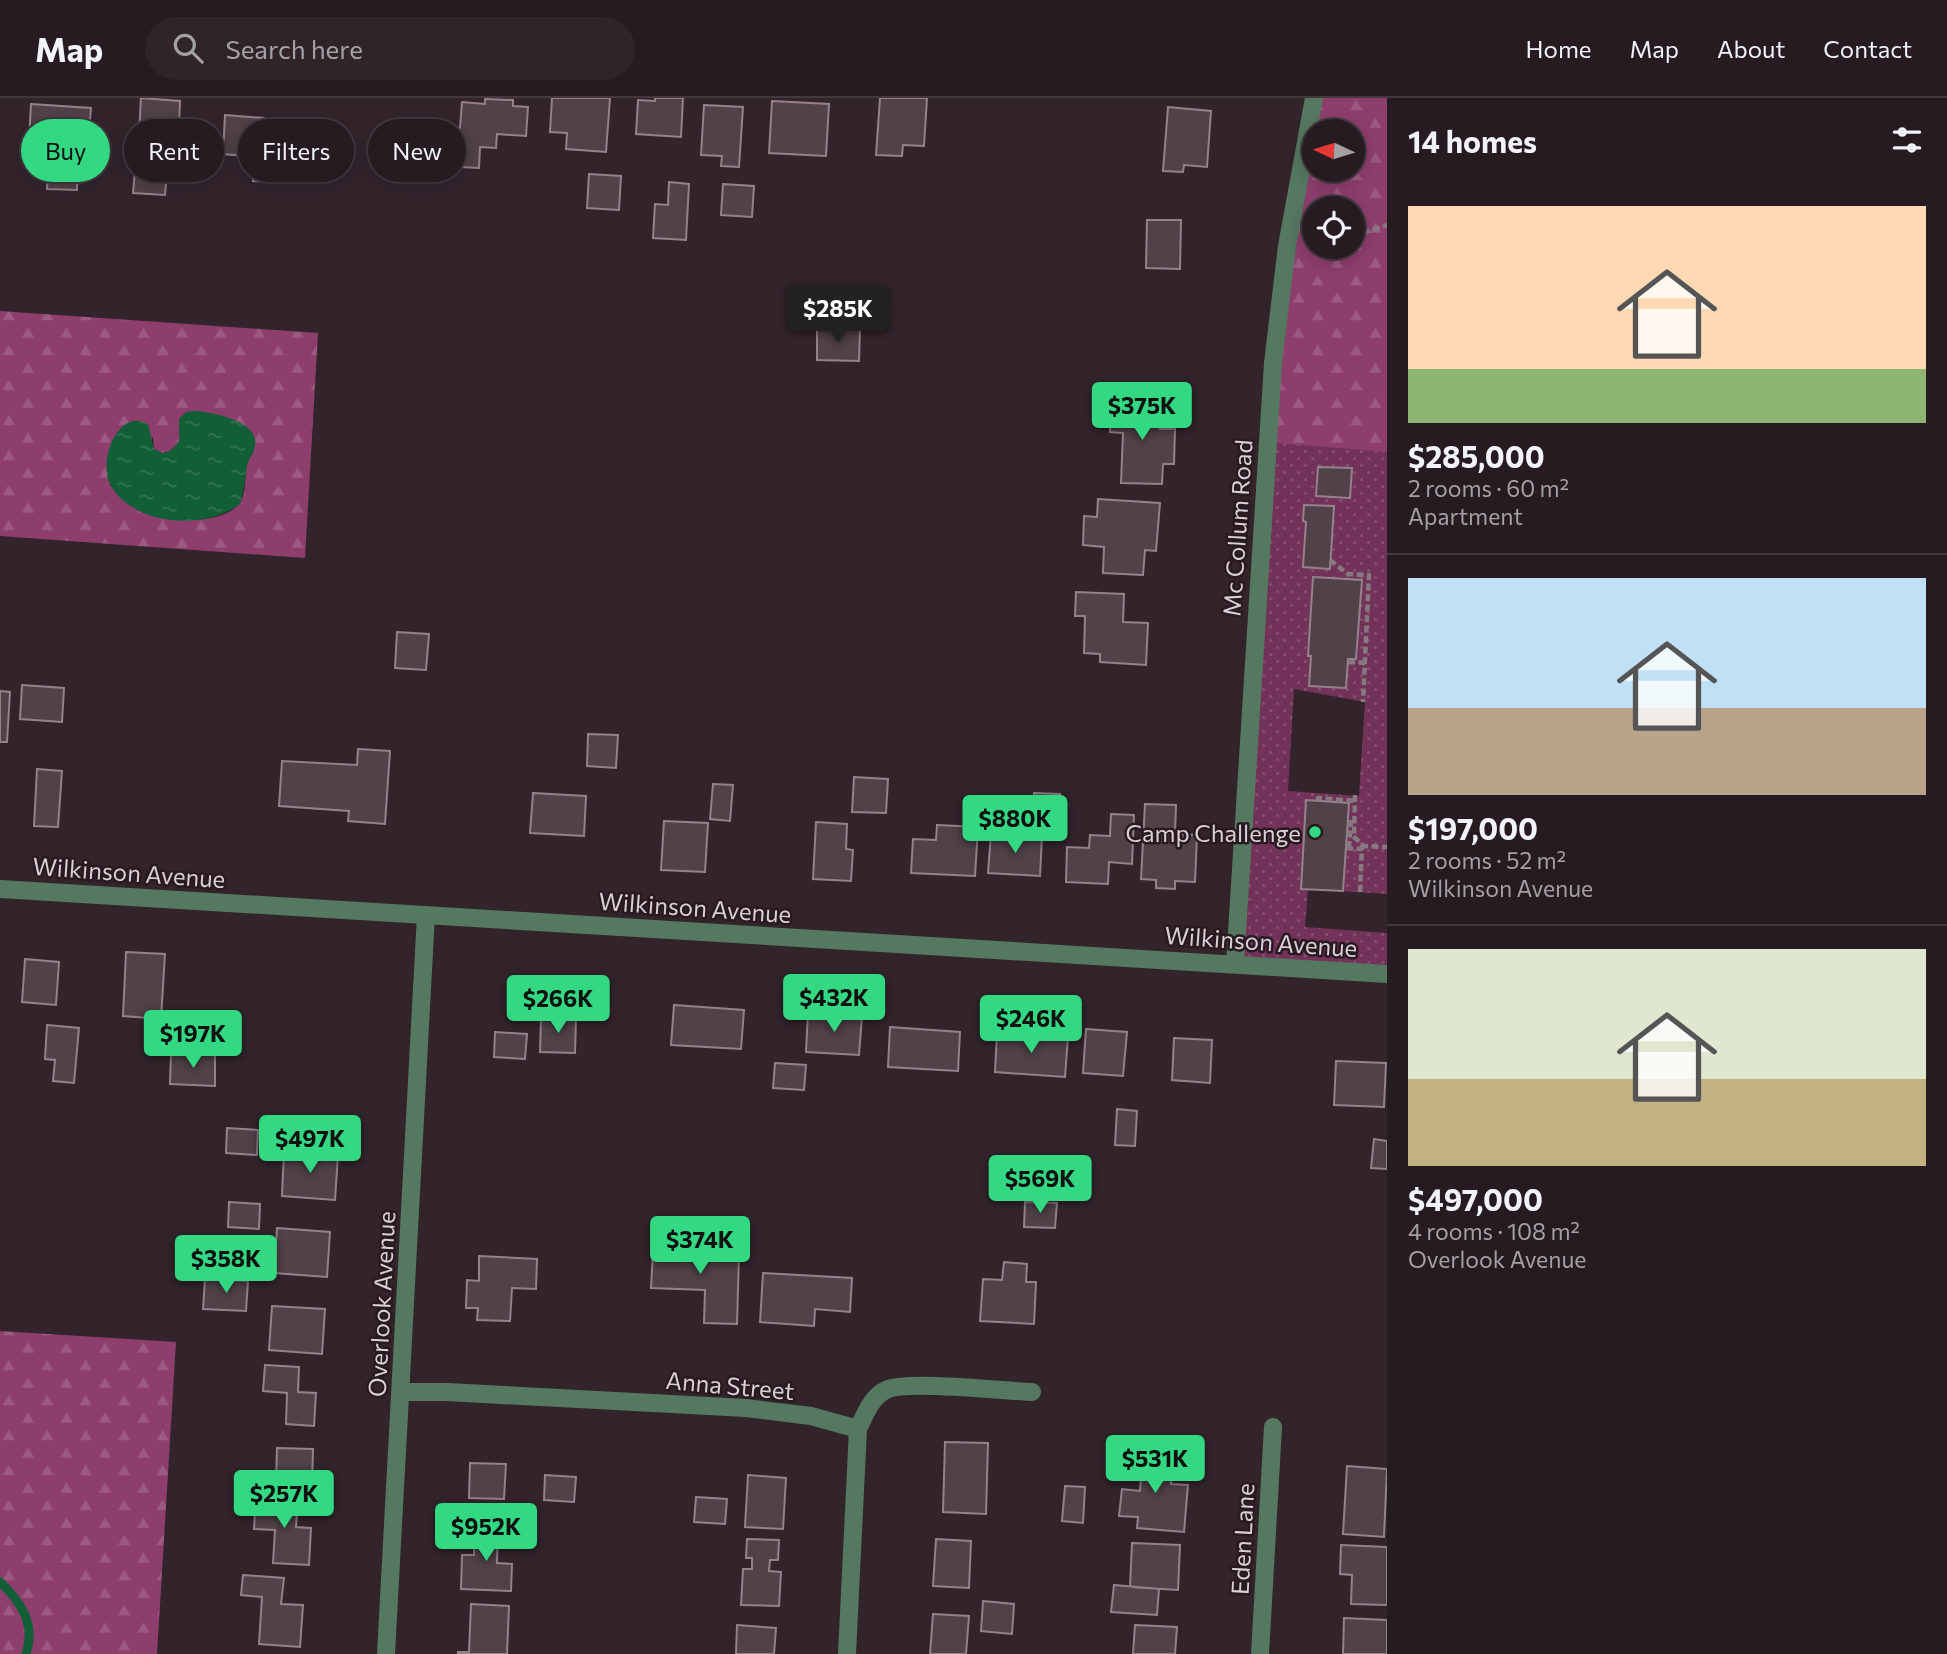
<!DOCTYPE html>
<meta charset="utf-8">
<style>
:root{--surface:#261b21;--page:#2e242a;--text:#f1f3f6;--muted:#a4a1a5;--line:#42393f;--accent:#32d882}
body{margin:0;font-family:Commissioner,sans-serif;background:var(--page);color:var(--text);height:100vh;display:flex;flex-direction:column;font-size:26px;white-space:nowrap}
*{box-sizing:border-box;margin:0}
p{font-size:23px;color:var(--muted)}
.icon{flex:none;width:38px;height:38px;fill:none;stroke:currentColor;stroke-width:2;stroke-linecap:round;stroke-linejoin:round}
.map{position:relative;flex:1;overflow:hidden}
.drawer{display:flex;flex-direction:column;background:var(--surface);width:560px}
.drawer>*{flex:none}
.hud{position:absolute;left:21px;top:21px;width:665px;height:63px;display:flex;gap:14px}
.needle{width:46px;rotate:274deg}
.buttons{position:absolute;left:1302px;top:21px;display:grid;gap:14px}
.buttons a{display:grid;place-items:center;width:63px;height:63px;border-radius:50%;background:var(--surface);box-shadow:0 4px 18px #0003,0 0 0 2px var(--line);font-size:35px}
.price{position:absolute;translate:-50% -60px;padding:0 16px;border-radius:7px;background:var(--accent);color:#111;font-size:23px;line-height:46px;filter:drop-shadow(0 2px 4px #0008)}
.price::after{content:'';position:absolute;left:50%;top:42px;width:21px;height:16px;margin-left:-10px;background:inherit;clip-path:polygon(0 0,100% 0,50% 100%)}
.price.current{background:#222;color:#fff}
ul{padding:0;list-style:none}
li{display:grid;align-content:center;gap:14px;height:371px;padding:0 21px}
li+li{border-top:2px solid var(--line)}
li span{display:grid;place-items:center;height:217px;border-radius:0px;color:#555}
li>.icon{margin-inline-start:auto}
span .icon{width:126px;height:126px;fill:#fffc;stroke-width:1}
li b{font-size:30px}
h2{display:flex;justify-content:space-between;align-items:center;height:84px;padding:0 21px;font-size:30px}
.pill{padding:0 24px;border-radius:32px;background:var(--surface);box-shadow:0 4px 18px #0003,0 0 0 2px var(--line);font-size:24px;line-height:63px}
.pill.current{background:var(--accent);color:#111}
header{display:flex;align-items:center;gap:42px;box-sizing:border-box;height:98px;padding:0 35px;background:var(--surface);border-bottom:2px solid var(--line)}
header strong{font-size:33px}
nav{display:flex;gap:38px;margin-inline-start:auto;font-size:24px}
.search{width:490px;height:63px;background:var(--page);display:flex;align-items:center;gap:18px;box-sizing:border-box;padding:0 24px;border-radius:38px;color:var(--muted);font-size:26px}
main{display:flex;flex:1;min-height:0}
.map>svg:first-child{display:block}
.grass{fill:url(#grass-dots);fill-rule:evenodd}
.forest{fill:url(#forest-firs);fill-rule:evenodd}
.water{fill:url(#water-ripples)}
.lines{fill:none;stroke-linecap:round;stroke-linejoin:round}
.stream{stroke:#125e36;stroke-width:9}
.building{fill:#514149;stroke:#94828b;stroke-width:2}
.path{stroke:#867a80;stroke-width:4.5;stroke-dasharray:7 3.5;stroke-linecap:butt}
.minor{stroke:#557860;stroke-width:18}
.poi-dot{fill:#32d882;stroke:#291a22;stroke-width:2.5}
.labels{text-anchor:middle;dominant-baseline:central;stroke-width:5;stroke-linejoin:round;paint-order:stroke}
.street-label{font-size:24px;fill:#d9cfd4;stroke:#291a22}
.poi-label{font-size:24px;fill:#d9cfd4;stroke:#291a22;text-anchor:end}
</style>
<header>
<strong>Map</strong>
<div class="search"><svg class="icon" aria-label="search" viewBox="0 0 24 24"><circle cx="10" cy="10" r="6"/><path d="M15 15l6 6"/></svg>Search here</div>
<nav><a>Home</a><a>Map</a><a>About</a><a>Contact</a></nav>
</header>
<main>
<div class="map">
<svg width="1387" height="1556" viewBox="0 0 1387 1556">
<defs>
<pattern id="grass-dots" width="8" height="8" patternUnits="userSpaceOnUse" patternTransform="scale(1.75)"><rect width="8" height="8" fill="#733259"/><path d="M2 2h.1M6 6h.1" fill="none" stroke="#864f70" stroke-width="1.8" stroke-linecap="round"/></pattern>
<pattern id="forest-firs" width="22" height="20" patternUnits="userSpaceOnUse" patternTransform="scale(1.75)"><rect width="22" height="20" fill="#8d3e6d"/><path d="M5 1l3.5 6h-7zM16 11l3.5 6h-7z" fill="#9c5981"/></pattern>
<pattern id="water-ripples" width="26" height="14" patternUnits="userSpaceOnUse" patternTransform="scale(1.75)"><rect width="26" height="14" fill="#125e36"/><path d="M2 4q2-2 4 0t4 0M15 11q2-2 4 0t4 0" fill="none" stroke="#347452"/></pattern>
</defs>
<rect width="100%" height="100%" fill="#33242c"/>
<path class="grass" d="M1314,0H1387V796L1308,791L1305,829L1387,835V876L1235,866L1264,390ZM1314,33H1353V72H1314ZM1314,110H1353V149H1314ZM1319,369L1352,371L1350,400L1317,398ZM1305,407L1333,408L1329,471L1303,469L1306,424L1303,423ZM1313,480L1361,482L1357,561H1348L1346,590L1309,588L1311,558L1308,557ZM1294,591L1365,604L1359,698L1288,693Z"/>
<path class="forest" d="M1314,0H1387V354L1267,344ZM1314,33H1353V72H1314ZM1314,110H1353V149H1314Z
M0,213L318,235L305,460L0,438ZM179,321L243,329L251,334C252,340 255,349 253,355C252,356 248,364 247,365C244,378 248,396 238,407C221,427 167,424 144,415C130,409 120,398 110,387L153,339L154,351L162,355L170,353L179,344Z
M0,1233L176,1244L157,1556H0Z"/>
<path class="water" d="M198,313C214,315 251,322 255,341C257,352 249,359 247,368C245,381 244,393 240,406C205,433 132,428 110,386C98,363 118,309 148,326L154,351L162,355L170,353L179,344V321L186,314Z"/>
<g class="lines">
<path class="stream" d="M0,1484C21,1504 36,1526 26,1556"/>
</g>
<path class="building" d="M141,0L180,3L179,29L190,30L188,56L138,53Z
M552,0H610L606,54L566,51L567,35L550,34Z
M655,0H683L681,39L636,36L638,2L655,3Z
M880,0H927L924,48L903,47L902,58L876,57Z
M485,1L513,2V8L528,9L526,38L497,36L496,50L480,49L479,70L441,68L444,29L460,30L462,4L485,6Z
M772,3L829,6L826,58L769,55Z
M31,6L91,10L88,46L29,42Z
M704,7L743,9L739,69L721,68L722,58L701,57Z
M1168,9L1211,13L1207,69L1184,67L1183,74L1163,73Z
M225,17L264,20L263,38L281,39L279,85L253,83L255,59L223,56Z
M136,61L168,63L165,97L133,95Z
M49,63L78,64L77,92L47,91Z
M589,76L621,78L619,112L587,110Z
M669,84L689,86L686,142L653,140L655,106L668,107Z
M723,86L754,88L752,119L721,117Z
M1147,122H1181L1180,171L1146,170Z
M817,231H860L859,263L817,262Z
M1111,304L1160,306V331H1175L1174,366H1163L1162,386L1121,385L1123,335L1110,334Z
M1318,369L1352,370L1350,400L1316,398Z
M1098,401L1160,405L1156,453L1145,452L1143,477L1103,475L1104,449L1083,447L1084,418L1097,419Z
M1304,407L1334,408L1330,471L1303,469L1306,424L1303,423Z
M1313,479L1362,482L1356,561H1348L1346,590L1309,588L1311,558H1308Z
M1076,494L1124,496L1123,524L1148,525L1146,567L1100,564V556L1084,555L1085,518H1075Z
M397,534L429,536L426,572L395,570Z
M22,587L64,590L62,624L20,621Z
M0,593L10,594L7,644H0Z
M588,636L618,637L616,670L587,668Z
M358,651L390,653L385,726L348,723L349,713L279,708L282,663L357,667Z
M37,671L62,673L58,729L34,728Z
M854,679L888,681L886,715L852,714Z
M713,686L733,687L730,723L710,721Z
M533,695L586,698L584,738L530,735Z
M1034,695L1060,696L1058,728L1033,727Z
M1306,702L1349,705L1343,793L1301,791Z
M1145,706L1176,707L1175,736L1197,737L1195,784L1175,783V791L1156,790V782L1141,781Z
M1111,716L1134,717L1132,766L1109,764L1108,786L1066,784L1067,749L1089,750L1090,737L1110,738Z
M664,723L708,725L705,774L661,772Z
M816,724L847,726L846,751L853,752L851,783L813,781Z
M937,727L978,729L975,778L911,775L913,741L936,742Z
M991,735L1042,738L1040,778L988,775Z
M126,854L165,856L161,921L123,918Z
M25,861L59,864L56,907L22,904Z
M674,907L744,912L741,951L671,947Z
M808,914L862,918L859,957L806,954Z
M541,920H576L575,955L540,954Z
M47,927L79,930L74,985L53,983L55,962L45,961Z
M890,929L960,934L958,973L888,969Z
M1086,931L1127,934L1123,978L1083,975Z
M495,934L527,936L525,961L494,959Z
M997,935L1068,939L1065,979L995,974Z
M1174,940L1212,942L1210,985L1172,982Z
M171,956L215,957V988L170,986Z
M1336,963L1386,965L1384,1009L1334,1007Z
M775,965L806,967L804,992L773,990Z
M1117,1011L1137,1013L1135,1048L1115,1047Z
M227,1030L258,1032L257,1057L226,1055Z
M1374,1041L1387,1043V1071L1371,1070Z
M284,1053L338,1057L335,1102L282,1098Z
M229,1104L260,1106L259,1131L228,1129Z
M1025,1104L1057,1105L1055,1130L1024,1129Z
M277,1130L330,1134L327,1179L274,1175Z
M670,1134L697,1135V1154L739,1156L737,1226L704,1225L705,1192L651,1190L653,1153L669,1154Z
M479,1158L537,1161L536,1191L512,1190L510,1223L477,1222L478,1210H466L467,1182L479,1183Z
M1004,1164L1027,1166L1026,1184H1036L1034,1226L980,1223L983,1181L1002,1182Z
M763,1175L852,1180L850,1214L815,1211L814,1228L760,1224Z
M205,1181L248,1183L246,1213L203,1211Z
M272,1208L325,1211L322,1256L269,1252Z
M265,1267L299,1269L298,1294L316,1295L314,1328L286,1326L287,1295L263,1293Z
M945,1344L988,1345L986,1416L943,1414Z
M277,1350L313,1351L312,1386L276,1385Z
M1128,1356L1173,1360L1171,1386L1188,1387L1184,1434L1137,1430L1138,1419L1119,1418L1122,1391L1140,1393L1141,1378L1127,1377Z
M470,1365L506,1366L504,1401L469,1400Z
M1347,1368L1387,1371L1384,1439L1343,1436Z
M545,1377L576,1379L574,1404L544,1402Z
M748,1377L786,1380L783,1431L745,1429Z
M1065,1388L1085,1389L1083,1425L1062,1423Z
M256,1399L298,1401L296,1429L311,1430L309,1467L273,1465L275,1432L254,1431Z
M696,1399L727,1401L725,1426L694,1424Z
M475,1424L498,1425L497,1465L512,1466L511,1493L461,1491L462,1457H474Z
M747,1441L779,1442L778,1462H770L769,1473L781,1474L779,1508L741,1507L743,1471H752V1460H746Z
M936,1441L971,1443L969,1490L933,1488Z
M1132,1445L1180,1447L1178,1492L1130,1489Z
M1341,1447L1387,1449V1507L1351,1506L1352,1477L1340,1476Z
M243,1477L284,1480L281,1506L303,1507L300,1549L259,1546L262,1499L241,1497Z
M1114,1487L1159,1491L1157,1517L1111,1514Z
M983,1503L1014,1506L1012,1536L981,1533Z
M471,1506L509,1508L507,1556H458V1554H469Z
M933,1516L969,1518L966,1556H930Z
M1344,1520L1387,1522V1556H1343Z
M737,1527L776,1530L774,1556H736Z
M1135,1527L1177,1529L1175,1556H1133Z"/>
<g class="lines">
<path class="path" d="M1353,138L1387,127
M1330,462L1348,476L1369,477L1363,604
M1348,564L1365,565
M1355,697L1354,739L1364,748L1387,749
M1318,703V700L1356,703
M1346,750L1362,751
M1349,750L1351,720H1354
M1360,794L1362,747"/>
<path class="minor" d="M0,791L1387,876
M1235,866L1273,265L1287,148L1314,0
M401,1294H447L746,1310L811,1318L858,1331
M386,1556L426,817
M847,1556L858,1331C865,1317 871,1299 886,1292C907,1282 1004,1293 1032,1294
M1260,1556L1273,1329"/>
</g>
<circle class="poi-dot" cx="1315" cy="734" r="7"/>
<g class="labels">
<g class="street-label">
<text transform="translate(1237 430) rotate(-86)">Mc Collum Road</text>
<text transform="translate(129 774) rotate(4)">Wilkinson Avenue</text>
<text transform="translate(695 809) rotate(4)">Wilkinson Avenue</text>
<text transform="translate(1261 843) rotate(4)">Wilkinson Avenue</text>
<text transform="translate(381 1206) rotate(-87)">Overlook Avenue</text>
<text transform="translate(730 1287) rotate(5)">Anna Street</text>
<text transform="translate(1242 1441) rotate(-87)">Eden Lane</text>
</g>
<g class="poi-label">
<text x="1301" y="734">Camp Challenge</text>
</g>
</g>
</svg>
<div class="buttons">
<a><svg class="needle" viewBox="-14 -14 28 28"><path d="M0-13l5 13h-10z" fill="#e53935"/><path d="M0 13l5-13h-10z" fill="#a4a1a5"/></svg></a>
<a><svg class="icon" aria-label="locate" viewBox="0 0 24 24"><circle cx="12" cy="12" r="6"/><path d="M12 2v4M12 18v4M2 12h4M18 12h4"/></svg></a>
</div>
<b class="price current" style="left:838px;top:247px">$285K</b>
<b class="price" style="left:1142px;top:344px">$375K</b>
<b class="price" style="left:1015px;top:757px">$880K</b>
<b class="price" style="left:834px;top:936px">$432K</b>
<b class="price" style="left:558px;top:937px">$266K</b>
<b class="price" style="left:1031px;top:957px">$246K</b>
<b class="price" style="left:193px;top:972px">$197K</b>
<b class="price" style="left:310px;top:1077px">$497K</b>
<b class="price" style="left:1040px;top:1117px">$569K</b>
<b class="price" style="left:700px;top:1178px">$374K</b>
<b class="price" style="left:226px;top:1197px">$358K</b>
<b class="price" style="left:1155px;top:1397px">$531K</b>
<b class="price" style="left:284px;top:1432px">$257K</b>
<b class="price" style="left:486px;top:1465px">$952K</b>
<div class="hud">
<a class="pill current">Buy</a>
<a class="pill">Rent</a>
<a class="pill">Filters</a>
<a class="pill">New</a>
</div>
</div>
<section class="drawer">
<h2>14 homes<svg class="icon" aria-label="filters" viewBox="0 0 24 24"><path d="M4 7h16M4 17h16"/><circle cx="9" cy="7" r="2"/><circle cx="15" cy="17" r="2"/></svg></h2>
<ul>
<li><span style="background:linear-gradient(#ffd9b3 75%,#8fb573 0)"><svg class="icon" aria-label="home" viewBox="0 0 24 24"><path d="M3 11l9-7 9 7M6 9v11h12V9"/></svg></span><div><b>$285,000</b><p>2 rooms · 60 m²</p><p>Apartment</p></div></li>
<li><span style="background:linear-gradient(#bfe0f5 60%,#b9a48a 0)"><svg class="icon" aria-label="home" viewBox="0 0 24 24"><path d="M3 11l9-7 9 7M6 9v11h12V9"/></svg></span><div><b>$197,000</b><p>2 rooms · 52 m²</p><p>Wilkinson Avenue</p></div></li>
<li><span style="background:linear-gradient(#dfe7d0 60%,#c2b280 0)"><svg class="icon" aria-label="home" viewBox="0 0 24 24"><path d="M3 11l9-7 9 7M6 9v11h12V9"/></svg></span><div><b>$497,000</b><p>4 rooms · 108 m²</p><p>Overlook Avenue</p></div></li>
</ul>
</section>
</main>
